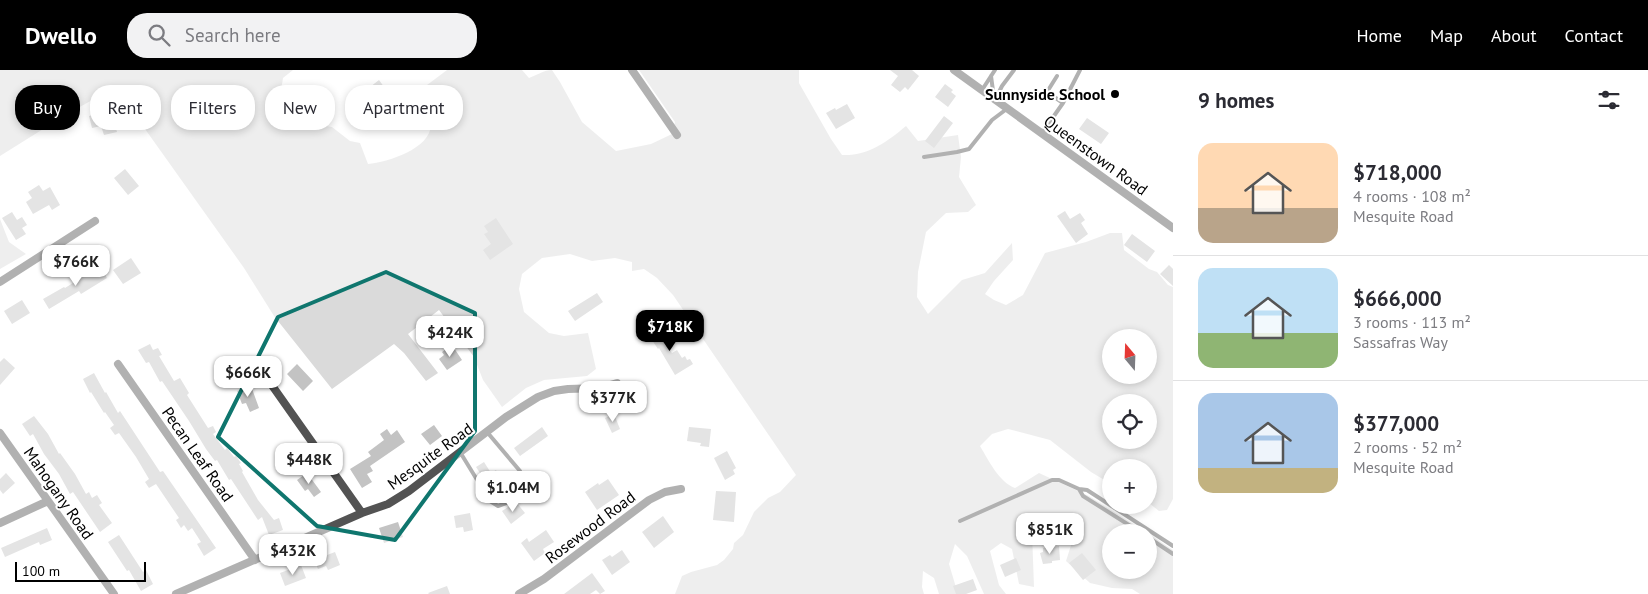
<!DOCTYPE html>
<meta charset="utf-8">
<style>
:root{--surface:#fff;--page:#f2f2f3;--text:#2b2b33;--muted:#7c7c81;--line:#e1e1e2;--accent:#000}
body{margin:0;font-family:"PT Sans",sans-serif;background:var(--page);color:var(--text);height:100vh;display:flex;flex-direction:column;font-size:19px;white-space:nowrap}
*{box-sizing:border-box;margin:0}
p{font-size:16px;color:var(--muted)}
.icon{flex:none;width:28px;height:28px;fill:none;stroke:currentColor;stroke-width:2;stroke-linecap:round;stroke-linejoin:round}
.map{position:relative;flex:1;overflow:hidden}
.details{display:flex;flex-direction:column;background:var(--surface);width:475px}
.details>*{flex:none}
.top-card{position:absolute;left:15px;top:15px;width:475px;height:45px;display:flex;gap:10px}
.needle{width:32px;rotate:341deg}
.fabs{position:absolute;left:1102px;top:259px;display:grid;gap:10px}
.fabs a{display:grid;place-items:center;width:55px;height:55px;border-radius:50%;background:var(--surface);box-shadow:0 2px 8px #0003;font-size:25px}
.scale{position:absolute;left:15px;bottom:12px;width:131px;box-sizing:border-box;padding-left:5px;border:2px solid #000;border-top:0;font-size:14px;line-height:18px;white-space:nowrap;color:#000;-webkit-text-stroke:4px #fff;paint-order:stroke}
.price{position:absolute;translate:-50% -42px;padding:0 11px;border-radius:10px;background:#fff;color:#222;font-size:16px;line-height:32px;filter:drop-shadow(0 1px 2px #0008)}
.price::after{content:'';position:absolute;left:50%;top:30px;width:15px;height:11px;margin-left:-8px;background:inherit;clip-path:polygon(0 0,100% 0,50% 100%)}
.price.current{background:var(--accent);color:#fff}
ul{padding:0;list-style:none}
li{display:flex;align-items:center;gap:15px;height:125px;padding:0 25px}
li+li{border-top:1px solid var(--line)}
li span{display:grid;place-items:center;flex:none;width:140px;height:100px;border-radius:15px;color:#555}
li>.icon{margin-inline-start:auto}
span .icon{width:60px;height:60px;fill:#fffc;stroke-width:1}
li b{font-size:21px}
h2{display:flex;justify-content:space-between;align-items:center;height:60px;padding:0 25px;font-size:21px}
.chip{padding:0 18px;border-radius:20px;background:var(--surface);box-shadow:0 2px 8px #0003;font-size:18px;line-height:45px}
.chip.current{background:var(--accent);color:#fff}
header{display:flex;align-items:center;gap:30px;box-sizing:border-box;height:70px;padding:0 25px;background:var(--accent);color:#fff}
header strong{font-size:24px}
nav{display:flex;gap:28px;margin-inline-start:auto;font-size:18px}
.search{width:350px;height:45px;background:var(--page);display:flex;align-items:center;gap:12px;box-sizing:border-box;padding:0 18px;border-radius:20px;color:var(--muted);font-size:19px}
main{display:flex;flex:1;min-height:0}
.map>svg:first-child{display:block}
.green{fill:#dadada;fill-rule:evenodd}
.building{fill:#c3c3c3}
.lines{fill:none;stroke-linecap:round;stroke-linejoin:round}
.lane{stroke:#535353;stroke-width:4}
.street{stroke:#535353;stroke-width:8}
.marked{fill:none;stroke:#0f766e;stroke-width:4;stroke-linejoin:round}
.poi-dot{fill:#000;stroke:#fff;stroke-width:2}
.labels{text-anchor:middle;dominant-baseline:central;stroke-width:4;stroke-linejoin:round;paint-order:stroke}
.poi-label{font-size:16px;font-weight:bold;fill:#000;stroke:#fff;text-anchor:end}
.street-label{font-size:16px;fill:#000;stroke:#fff}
</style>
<header>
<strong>Dwello</strong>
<div class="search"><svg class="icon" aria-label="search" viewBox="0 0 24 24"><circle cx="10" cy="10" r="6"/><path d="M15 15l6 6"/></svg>Search here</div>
<nav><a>Home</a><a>Map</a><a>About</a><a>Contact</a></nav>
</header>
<main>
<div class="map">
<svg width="1173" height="524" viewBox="0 0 1173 524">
<rect width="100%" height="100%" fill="#fff"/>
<path class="green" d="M0,0H293L283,8L280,27L279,47L287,58L294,51L332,57L350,71L360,73L368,94C388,92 430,79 431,55C432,42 426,29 427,15L447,0H522L529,8C537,5 544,0 552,0L560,12L582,52L616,81L651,74L672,64L675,52L639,0H799V13L831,69L842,85C868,86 887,72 906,56L918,71L958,65L961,87L959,107L976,135L968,142L946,143L926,162L918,202L917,227L928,244L962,210L985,203L1012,173L1013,190L994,211L985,224L994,230L1006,235L1023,225L1045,183L1086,172L1110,163H1122L1124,180L1149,199L1157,202L1168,215L1173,217V429L1167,440L1159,441L1149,433V398H1111V414L1091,402L1050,370L1008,359L992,364L980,376C989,391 999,412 1015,418L1039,403L1089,426L1146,462H1111V500H1149V464L1173,480V524H1140L1132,519L1112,518L1090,513L1066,491L1073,469L1047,454L1032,462L1034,517L1019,514L1012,479L1001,473L990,481L999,515L1006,524H984L967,486L955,474L949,494L958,524H939L934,508L923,501L922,517L924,524H675L682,506L691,502L717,495L724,490L733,479L734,473L743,465L754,442L768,428L780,422L796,405L673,225L657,208L644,199L632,201V192L615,188L592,191L570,184L542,188L522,204L519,219L524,242L549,263L564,266L588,263L596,299L587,306L544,310L526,318L502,337L483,310L474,287L439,240L408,264L438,303L426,311L404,283L394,274L332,319L274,246L244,198L145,59L108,21L64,46L0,86ZM1111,268H1149V305H1111ZM1111,332H1149V370H1111Z
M0,149L9,172L26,184L0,199Z"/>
<path class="building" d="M890,0H912L919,6L908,20L905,17L900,22L891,15L898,6Z
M379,10L403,43L392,51L387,43L380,47L375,40L367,46L362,38L373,30L370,26L375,22L370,17Z
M945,14L953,20L951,22L956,26L948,37L935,27Z
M847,34L855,48L836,59L826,43L835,38L836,40Z
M111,40L117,62L104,65L101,56L92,58L89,46Z
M944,46L953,53L934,78L925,71Z
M1087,48L1109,63L1101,74L1079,59Z
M125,99L139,116L128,125L114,108Z
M39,115L43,121L50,117L60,135L52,140L49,135L33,144L26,132L32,128L28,122Z
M1065,141L1070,149L1080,143L1085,150L1081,153L1088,164L1076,173L1057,146Z
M12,142L17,150L22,147L27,155L22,158L26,164L16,170L2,148Z
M496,148L513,174L490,190L483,180L491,174L484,164L488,162L484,156Z
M1132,164L1155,181L1147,192L1124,175Z
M131,188L141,203L123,214L113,200Z
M1169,195L1173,199V216L1160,204Z
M100,196L107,208L81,224L79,221L49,239L43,229L64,217L65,218Z
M597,223L603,232L575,251L568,241Z
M22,230L30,243L12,254L4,241Z
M660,256L666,264L661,267L672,283L677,280L682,288L685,286L687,290L690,289L693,294L675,305L659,278L658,279L648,264Z
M150,274L153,280L158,278L162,285L159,286L174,311L180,308L189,323L187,325L208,358L213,356L216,362L213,364L225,380L227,378L234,387L236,386L241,393L239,394L243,401L242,402L258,430L274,450L279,448L283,460L269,465L262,447L258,450L231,409L229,410L217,390L215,391L206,379L189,351L162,311L160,312L149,292L146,293L138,280Z
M452,275L462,290L447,300L439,289L444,285L442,282Z
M4,288L15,298L0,315V292Z
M297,294L313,311L303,321L287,304Z
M94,303L105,323L106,322L118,343L120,341L160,402L163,401L216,478L204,486L197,474L201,472L192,458L188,461L184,455L181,458L176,450L179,448L156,414L149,418L145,412L149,409L136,387L119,363L115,365L110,358L114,355L105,342L104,343L91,322L90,323L83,309Z
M251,316L259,338L250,342L246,333L242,334L237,321Z
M614,344L620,359L612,363L605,348Z
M34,346L48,364L59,384L60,383L75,404L86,424L89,422L92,428L97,425L102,433L99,435L112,453L100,462L73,422L70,424L59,404L44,384L33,364L30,366L22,354Z
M434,355L442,366L430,375L421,364Z
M542,357L548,366L520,386L514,378Z
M689,357L711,359L709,377L700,376L701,373L687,371Z
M387,359L391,365L397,360L405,372L370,396L373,401L367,404L372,412L362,418L350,399L371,386L368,382L384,370L380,364Z
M727,381L736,398L733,400L735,404L725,410L714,388Z
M484,392L491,403L496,400L500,408L492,413L488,407L484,409L476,397Z
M6,403L15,413L3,424L0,420V409Z
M307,403L321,422L314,427L308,419L305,421L297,410Z
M608,409L619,425L597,440L585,422L598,413L599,415Z
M716,421L736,422L734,452L713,450Z
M516,432L525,443L511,454L502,441Z
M470,443L473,460L464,462L463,457L456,458L454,446Z
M663,446L674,462L654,478L642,462Z
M398,452L403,467L384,473L379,458Z
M47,458L52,470L40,475L39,472L5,487L1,478Z
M546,460L554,472L543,479L545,483L534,491L521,473L527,468L529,472Z
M119,465L143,502L146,500L153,514L141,521L129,500L127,501L108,472Z
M1059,476L1060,490L1052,491V493L1043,494L1040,483L1043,482V478Z
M622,480L630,492L612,505L602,490L610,485L612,487Z
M335,482L340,495L328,500L326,496L318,499L314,490Z
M1082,483L1096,500L1083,510L1069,493Z
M1016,488L1021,500L1005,507L1000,495Z
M301,495L306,508L285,516L280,503Z
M592,503L605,521L600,524L596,520L590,524H564Z
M973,509L977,520L966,524H956L953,516Z
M447,516L450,524H429L428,523Z"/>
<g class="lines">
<path class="lane" d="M991,6L994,28
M1057,6L1047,22L1063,33
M982,20L995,0
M995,30L1002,16L1014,0
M1042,63L1063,33L1080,0
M924,87L957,82L969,79L992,50L1008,38
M460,382L490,431L498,436L512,431L520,416V401L487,362
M960,451L1052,410H1059L1079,419
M1140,462L1083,426L1079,419L1087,420L1173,476
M1149,468L1173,484"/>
<path class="street" d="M632,0L677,65
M954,0L1173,158
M0,212L95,151
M118,294L255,490
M271,314L362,443
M0,363L114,524
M0,453L48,431
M176,524L362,443L388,434L409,421L506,347L538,327L554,321L568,319L600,318L617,313
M519,524L544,509L649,430L665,422L681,419"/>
</g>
<path d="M0 0H1173V524H0ZM386,202L475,243V361L395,470L317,456L218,367L278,247Z" fill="#fff" fill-opacity=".55" fill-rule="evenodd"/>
<path class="marked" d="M386,202L475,243V361L395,470L317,456L218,367L278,247Z"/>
<circle class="poi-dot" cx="1115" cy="24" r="5"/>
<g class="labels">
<g class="poi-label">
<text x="1105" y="24">Sunnyside School</text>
</g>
<g class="street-label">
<text transform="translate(1096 85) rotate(36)">Queenstown Road</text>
<text transform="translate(198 384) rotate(55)">Pecan Leaf Road</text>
<text transform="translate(430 386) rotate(-36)">Mesquite Road</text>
<text transform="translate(59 423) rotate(55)">Mahogany Road</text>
<text transform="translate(590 457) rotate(-37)">Rosewood Road</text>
</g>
</g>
</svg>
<div class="fabs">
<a><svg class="needle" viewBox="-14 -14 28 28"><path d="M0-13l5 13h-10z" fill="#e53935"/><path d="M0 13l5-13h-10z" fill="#7c7c81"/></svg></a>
<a><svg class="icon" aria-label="locate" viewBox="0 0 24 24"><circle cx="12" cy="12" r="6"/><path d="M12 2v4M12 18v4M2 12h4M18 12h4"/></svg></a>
<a>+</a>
<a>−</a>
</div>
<div class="scale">100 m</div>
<b class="price" style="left:76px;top:217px">$766K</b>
<b class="price current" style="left:670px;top:282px">$718K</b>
<b class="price" style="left:450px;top:288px">$424K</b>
<b class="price" style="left:248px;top:328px">$666K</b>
<b class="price" style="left:613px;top:353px">$377K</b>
<b class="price" style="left:309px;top:415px">$448K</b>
<b class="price" style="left:513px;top:443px">$1.04M</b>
<b class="price" style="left:1050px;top:485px">$851K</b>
<b class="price" style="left:293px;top:506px">$432K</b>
<div class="top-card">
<a class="chip current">Buy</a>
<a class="chip">Rent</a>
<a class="chip">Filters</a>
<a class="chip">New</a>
<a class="chip">Apartment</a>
</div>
</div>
<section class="details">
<h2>9 homes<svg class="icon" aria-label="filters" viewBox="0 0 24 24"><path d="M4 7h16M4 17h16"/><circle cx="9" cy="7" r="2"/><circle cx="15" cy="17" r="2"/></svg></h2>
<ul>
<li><span style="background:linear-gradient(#ffd9b3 65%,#b9a48a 0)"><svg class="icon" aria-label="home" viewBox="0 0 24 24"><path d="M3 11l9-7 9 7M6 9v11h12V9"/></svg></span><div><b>$718,000</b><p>4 rooms · 108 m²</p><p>Mesquite Road</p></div></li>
<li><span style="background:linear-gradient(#bfe0f5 65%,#8fb573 0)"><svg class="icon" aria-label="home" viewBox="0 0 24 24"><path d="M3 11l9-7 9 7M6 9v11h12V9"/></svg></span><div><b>$666,000</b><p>3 rooms · 113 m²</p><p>Sassafras Way</p></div></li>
<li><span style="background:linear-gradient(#a9c7e8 75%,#c2b280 0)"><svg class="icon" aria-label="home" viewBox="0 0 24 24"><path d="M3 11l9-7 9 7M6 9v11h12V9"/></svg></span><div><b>$377,000</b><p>2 rooms · 52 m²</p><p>Mesquite Road</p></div></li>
</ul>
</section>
</main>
